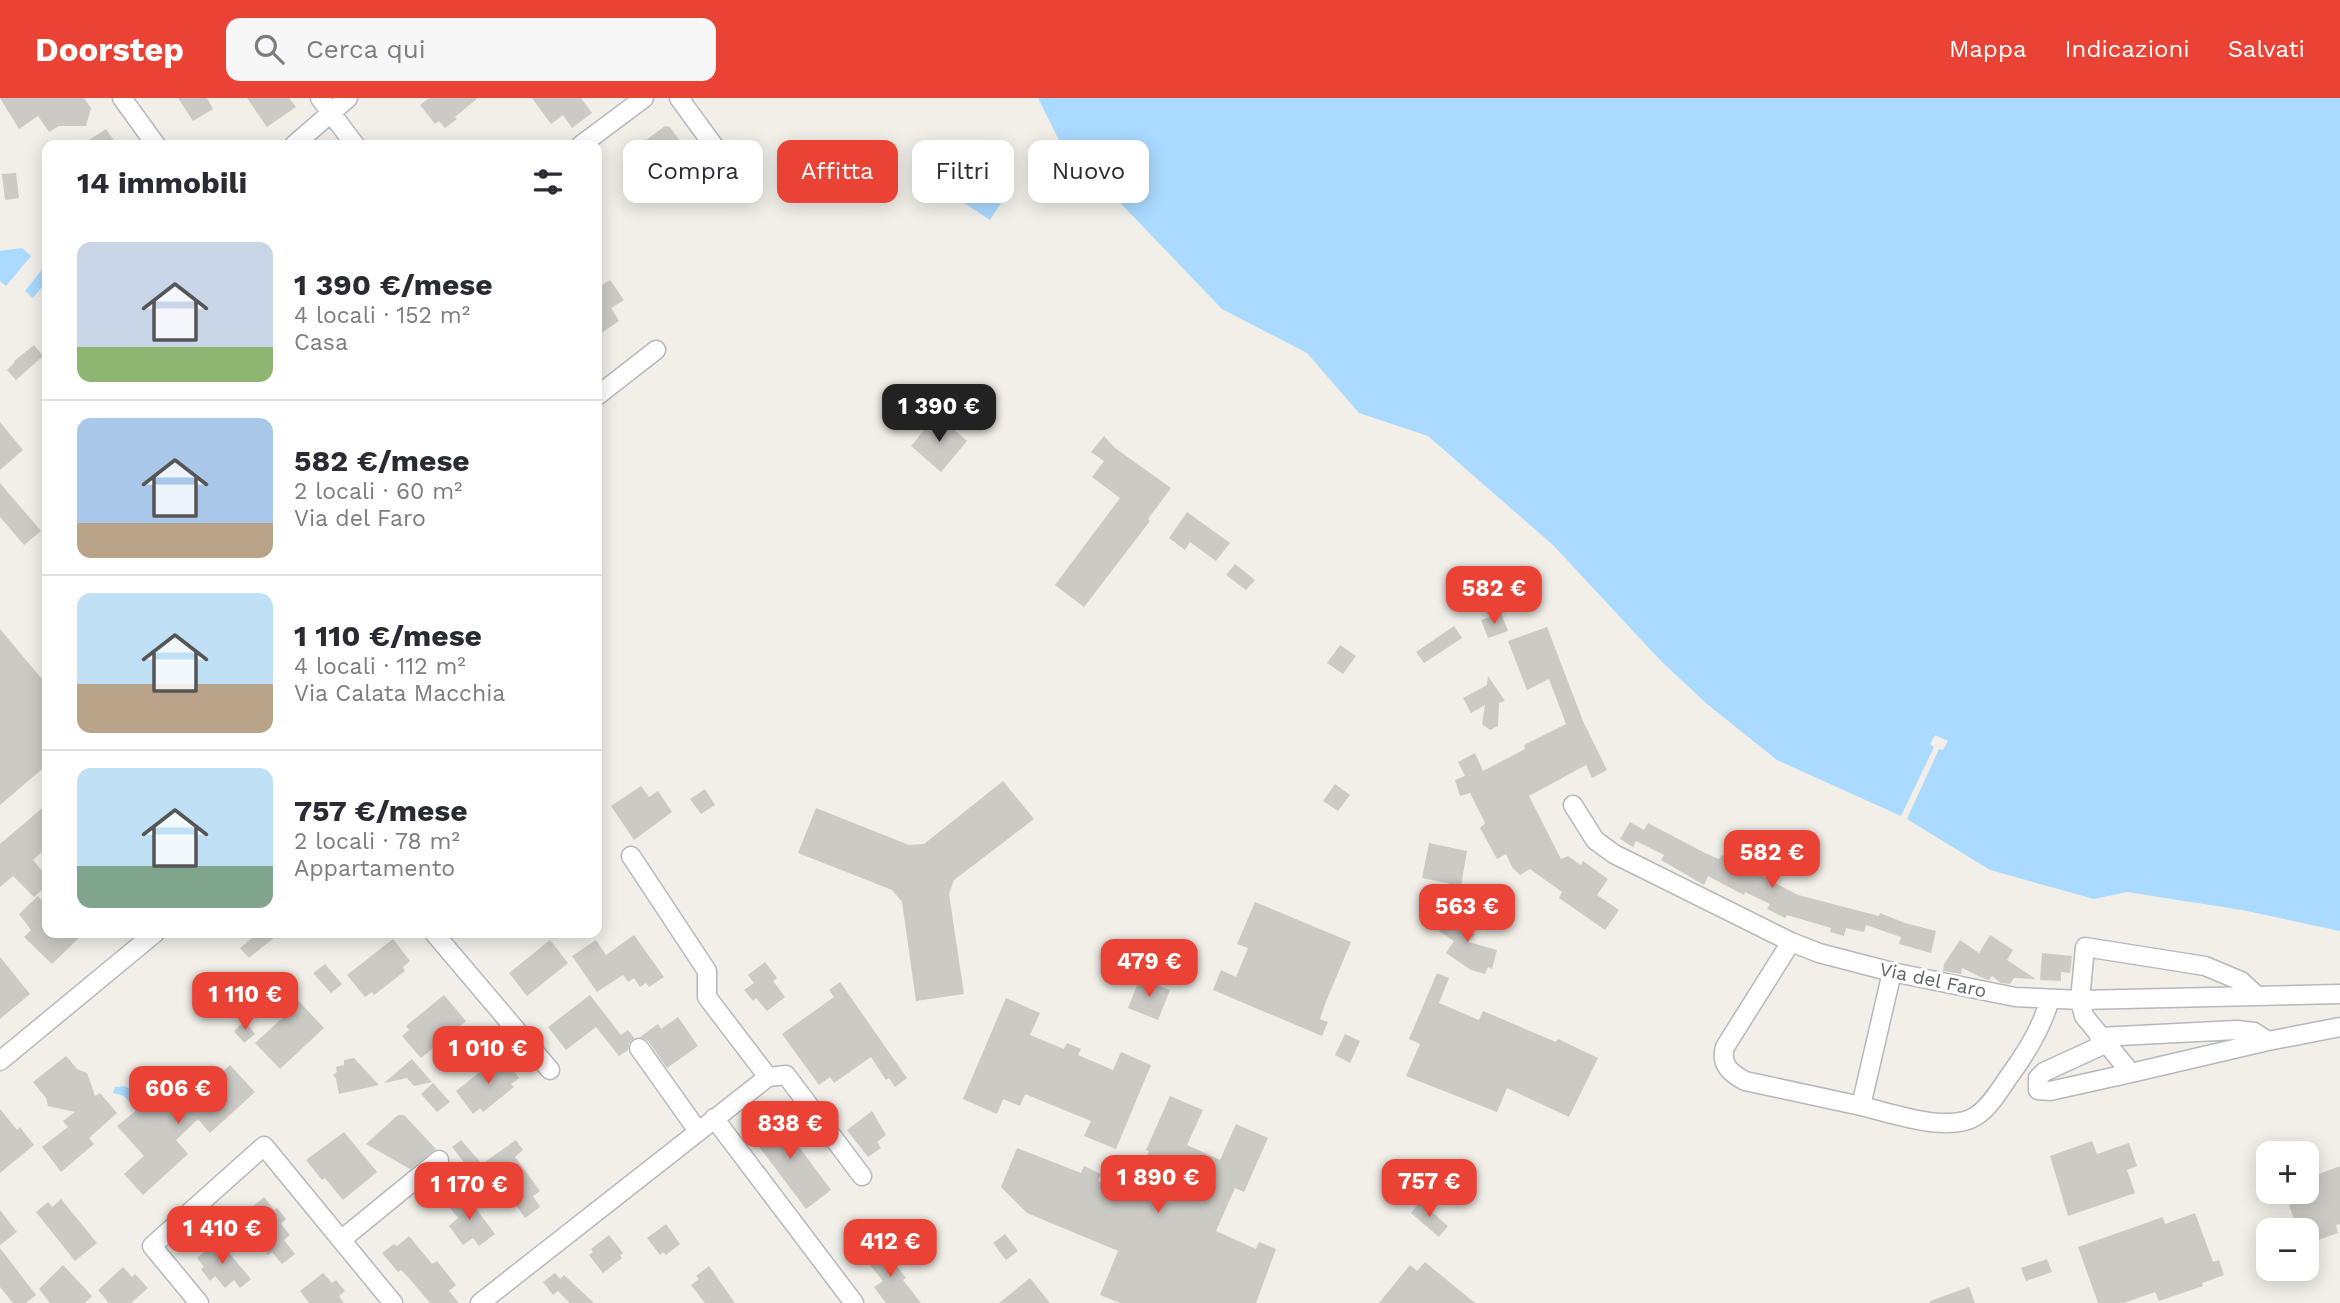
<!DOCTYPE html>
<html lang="it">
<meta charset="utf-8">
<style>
:root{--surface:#fff;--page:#f7f7f7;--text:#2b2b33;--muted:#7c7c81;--line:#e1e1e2;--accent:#ea4335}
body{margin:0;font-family:"Work Sans",sans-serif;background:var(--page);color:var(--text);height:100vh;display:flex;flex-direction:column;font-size:26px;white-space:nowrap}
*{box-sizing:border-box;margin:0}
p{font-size:23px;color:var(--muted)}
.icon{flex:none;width:38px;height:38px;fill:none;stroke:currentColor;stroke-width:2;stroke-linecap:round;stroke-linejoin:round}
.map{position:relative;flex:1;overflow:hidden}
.details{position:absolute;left:42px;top:42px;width:560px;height:798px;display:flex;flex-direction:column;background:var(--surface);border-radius:14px;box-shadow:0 4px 18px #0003}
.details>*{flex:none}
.hud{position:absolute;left:623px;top:42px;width:665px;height:63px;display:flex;gap:14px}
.buttons{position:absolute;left:2256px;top:1043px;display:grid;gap:14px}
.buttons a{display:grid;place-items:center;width:63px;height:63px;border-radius:14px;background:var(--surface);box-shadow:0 4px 18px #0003;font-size:35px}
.price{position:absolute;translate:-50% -60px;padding:0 16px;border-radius:14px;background:var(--accent);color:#fff;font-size:23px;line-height:46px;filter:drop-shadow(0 2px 4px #0008)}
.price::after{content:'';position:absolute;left:50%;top:42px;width:21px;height:16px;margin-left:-10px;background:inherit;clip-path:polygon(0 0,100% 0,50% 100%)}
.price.active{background:#222;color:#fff}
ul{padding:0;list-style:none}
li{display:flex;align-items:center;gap:21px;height:175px;padding:0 35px}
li+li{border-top:2px solid var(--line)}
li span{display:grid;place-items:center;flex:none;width:196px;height:140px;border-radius:14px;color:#555}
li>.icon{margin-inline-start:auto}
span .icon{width:84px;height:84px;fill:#fffc;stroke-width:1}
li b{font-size:30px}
h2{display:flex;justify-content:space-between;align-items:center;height:84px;padding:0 35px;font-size:30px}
.pill{padding:0 24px;border-radius:14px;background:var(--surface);box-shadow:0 4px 18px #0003;font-size:24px;line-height:63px}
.pill.active{background:var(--accent);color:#fff}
header{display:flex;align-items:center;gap:42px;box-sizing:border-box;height:98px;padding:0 35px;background:var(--accent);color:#fff}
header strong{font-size:33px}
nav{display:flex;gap:38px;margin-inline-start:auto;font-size:24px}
.search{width:490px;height:63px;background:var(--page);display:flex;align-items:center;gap:18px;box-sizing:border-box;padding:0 24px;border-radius:14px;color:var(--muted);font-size:26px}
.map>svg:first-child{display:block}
.water{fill:#aadaff}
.building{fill:#cccac5}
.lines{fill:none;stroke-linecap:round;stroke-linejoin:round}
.minor-casing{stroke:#b5b8bc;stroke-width:21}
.minor{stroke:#fff;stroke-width:18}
.labels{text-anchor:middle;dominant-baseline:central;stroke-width:6;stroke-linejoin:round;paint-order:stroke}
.street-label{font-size:19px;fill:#5f6368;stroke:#fff}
</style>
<header>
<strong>Doorstep</strong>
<div class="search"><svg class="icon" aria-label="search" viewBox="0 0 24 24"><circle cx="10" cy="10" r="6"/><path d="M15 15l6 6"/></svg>Cerca qui</div>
<nav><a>Mappa</a><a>Indicazioni</a><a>Salvati</a></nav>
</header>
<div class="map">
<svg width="2340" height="1205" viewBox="0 0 2340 1205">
<rect width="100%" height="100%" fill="#f1efe8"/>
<path class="water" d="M1038,0H2340V833L2242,812L2127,794L2094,801L1990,772L1907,721L1939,651L1943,652L1948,643L1935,637L1930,646L1934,649L1901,718L1777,662L1707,606L1661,563L1553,447L1428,338L1359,315L1307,255L1222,211L1058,40Z
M946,63L964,73L953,91L936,80Z
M966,80L978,87L981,84L1005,99L990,122L964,105L967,100L958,93Z
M22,150L31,158L6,188L0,183V153Z
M47,165V183L33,200L25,193Z
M124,988L138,994L137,1002L131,1005L124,998L113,995L115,989Z"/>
<path class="building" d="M0,0H84L91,10L86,28H59L49,34L38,18L19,31Z
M178,0H207L213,11L193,23Z
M247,0H289L296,9L267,29Z
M429,0H478L455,19L457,21L445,30L439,23L435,26L420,7Z
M532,0H581L592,15L572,30L563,17L551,26Z
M665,28L670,29L684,49L662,65L654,63L642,45Z
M106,31L117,47H81Z
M700,49L708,60L695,70L694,53Z
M16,75L19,100L5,102L2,76Z
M610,182L624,202L611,210L619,223L597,238V190Z
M34,247L43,258L16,282L7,272L15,264L14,263Z
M937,317L967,343L941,374L911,348Z
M0,324L23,352L0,372Z
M1104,338L1115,350L1171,390L1148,421L1150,423L1084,509L1055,487L1120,400L1092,379L1104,363L1091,354Z
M0,385L41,433L24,447L0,419Z
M1187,414L1230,445L1216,463L1190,444L1185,452L1169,440Z
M1235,466L1255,482L1246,492L1226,477Z
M1501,515L1508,533L1488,540L1481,522Z
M1454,528L1462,540L1424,565L1416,554Z
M1547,529L1583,623L1607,672L1592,680L1586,667L1529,698L1561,761L1568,758L1581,767L1583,763L1608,781L1597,797L1619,812L1605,832L1559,800L1562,794L1530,771L1520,777L1512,769L1506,756L1497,761L1480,730L1485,725L1470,695L1460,698L1455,682L1465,678L1458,664L1475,655L1483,673L1525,651L1524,647L1566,626L1549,581L1527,592L1508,543Z
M0,531L47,587V667L0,707Z
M1340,547L1356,558L1343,576L1327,565Z
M1488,578L1505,603L1499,605L1498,628L1490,632L1482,626L1485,607L1471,615L1463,600L1487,587Z
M1003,683L1034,721L954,782L949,796L964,896L916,903L902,804L892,792L798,755L816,710L909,747L924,746Z
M1335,686L1350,697L1338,713L1323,703Z
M641,688L649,699L658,693L672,714L634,742L611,708Z
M705,691L715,707L701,716L690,701Z
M47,706V749L33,762L47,779V788L34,799L13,778L0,789V746Z
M1630,724L1644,732L1648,725L1705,755L1719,761L1722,757L1798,797L1879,818L1880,815L1905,825L1936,833L1931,855L1899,846L1901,839L1866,827L1864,834L1846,830L1844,838L1830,834L1831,830L1787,817L1785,820L1767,811L1770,806L1745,794L1744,797L1708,778L1704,787L1661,762L1664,757L1636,743L1633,749L1620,741Z
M1429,745L1467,753L1461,788L1422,780Z
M38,798L47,808V835H84L52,866L24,839L31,832L19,816Z
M1255,804L1351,844L1325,906L1320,921L1328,924L1322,938L1213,892L1221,872L1236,879L1248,850L1237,846Z
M1455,811L1475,824L1469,832L1475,836L1469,844L1497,852L1492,871L1488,869L1485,876L1471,872L1446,855L1454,843L1439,833Z
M258,835H280L249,860L240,850Z
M634,837L664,879L649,889L646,885L640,889L634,880L628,884L623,877L597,894L572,858L596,842L606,857Z
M1990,837L2013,852L2007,862L2036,881L2014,880L2010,886L2001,885L1992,878L1989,882L1985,881L1962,870L1961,876L1943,873L1944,866L1960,842L1979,855Z
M393,841L410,863L403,869L405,873L374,897L372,894L365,899L347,877Z
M550,842L568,865L527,898L509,875Z
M2042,855L2072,858L2070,875L2061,874V883L2040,882Z
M0,859L30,896L0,921Z
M765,864L777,880L773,883L785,899L767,913L756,900L753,903L744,892L754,885L748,877Z
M325,866L342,886L331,895L313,875Z
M1437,875L1449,880L1439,905L1479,922L1483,913L1556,944L1558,941L1598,960L1569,1019L1507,990L1497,1014L1406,978L1420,946L1409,941Z
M1140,880L1170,892L1158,922L1128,910Z
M840,884L907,980L895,989L889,980L886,982L871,959L834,985L830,979L819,987L782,936L834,899L829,892Z
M290,894L324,930L280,971L255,945L289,914L279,902Z
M444,897L466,923L421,960L402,938L409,932L406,928Z
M590,897L621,937L628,932L634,940L629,945L628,952L619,958L596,929L566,952L548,929Z
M1006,900L1040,915L1030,937L1064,951L1067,945L1081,951L1078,957L1113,972L1121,954L1151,967L1116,1051L1084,1038L1091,1023L1025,996L1020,1008L1003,1001L997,1016L963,1001Z
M678,919L698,948L667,970L648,943L640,939L658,926L661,931Z
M245,923L255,936L244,945L234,933Z
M1345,936L1360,943L1350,965L1335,957Z
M501,957L519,980L511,986L514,989L483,1014L480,1010L473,1016L456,993Z
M66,958L77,971L87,975L95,998L100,995L117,1015L89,1040L94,1046L61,1074L42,1049L68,1029L63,1023L75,1014L48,1008L46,1000L33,984Z
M354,960L379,987L339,996L336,981L333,977L337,974L336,969L344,967V962Z
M412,961L432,984L414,988L407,980L384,985Z
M230,967L255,994L210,1035L198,1021L176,1042L188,1056L143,1097L124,1076L144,1058L117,1028L161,992L181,1013Z
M433,985L450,1004L437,1014L421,996Z
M1170,998L1203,1012L1187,1047L1220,1062L1236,1026L1268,1040L1244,1094L1235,1090L1216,1133L1256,1151L1259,1144L1276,1151L1256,1205H1120L1100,1197L1118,1153L1027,1115L1001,1089L1017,1050L1081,1075L1084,1068L1101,1076L1098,1083L1131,1097L1149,1053L1146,1052Z
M0,1011L17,1032L20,1029L34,1047L0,1075Z
M872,1013L886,1037L877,1044L881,1050L868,1059L847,1032Z
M774,1015L831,1092L806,1111L748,1034Z
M398,1017H404L436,1051L410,1071L366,1046Z
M344,1034L377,1074L343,1102L325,1080L322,1082L306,1062Z
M461,1042L482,1066L516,1042L523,1052L515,1059L540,1093L533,1098L540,1109L525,1120L493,1075L480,1085L452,1049Z
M2092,1043L2097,1056L2129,1045L2137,1068L2127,1072L2135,1095L2068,1118L2050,1058Z
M2340,1068V1126L2336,1127L2338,1135L2315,1143L2312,1136L2306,1138V1132H2298L2289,1107L2300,1103L2297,1094H2306V1081Z
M464,1095L495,1136L479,1148L473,1140L463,1147L449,1128L458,1120L448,1107Z
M264,1099L274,1112L277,1110L286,1121L281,1126L290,1137L284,1142L295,1156L282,1166L272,1154L268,1157L238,1121Z
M61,1101L97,1145L75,1163L36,1114L48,1104L52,1109Z
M1420,1104L1448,1128L1439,1139L1411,1115Z
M0,1112L17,1134L0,1147Z
M2195,1115L2213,1164L2219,1162L2224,1177L2202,1185L2203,1188L2159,1203L2155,1194L2124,1205H2098L2078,1149L2163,1119L2165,1126Z
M666,1126L680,1146L666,1157L663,1154L660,1157L647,1140Z
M1005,1136L1018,1153L1006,1162L993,1145Z
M609,1137L623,1155L620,1157L622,1160L603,1175L589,1157L593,1154L591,1151Z
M409,1138L432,1166L437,1163L456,1187L449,1193L459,1205H430L408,1179L401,1172L398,1174L382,1155L394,1146L397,1148Z
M218,1142L251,1181L240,1190L234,1182L225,1190L215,1178L210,1183L201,1171L204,1169L197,1160Z
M879,1147L906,1180L903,1182L921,1205H886L874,1189L883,1183L864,1160Z
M0,1150L36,1197L26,1205H13L0,1189Z
M2047,1161L2052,1174L2026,1183L2021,1170Z
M1425,1164L1475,1205H1379L1410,1167L1417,1173Z
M63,1167L92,1198L85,1205H50L39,1191Z
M709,1168L735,1205H705L691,1187L699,1181L696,1178Z
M123,1169L132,1179L135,1176L148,1190L131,1205H109L98,1192Z
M323,1175L332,1185L336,1182L345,1193L339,1198L344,1205H309L300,1193Z
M555,1175L560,1181L564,1177L594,1205H570L558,1193L553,1197L543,1184Z
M1030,1180L1050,1205H999Z
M1969,1189L1975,1205H1930V1203Z"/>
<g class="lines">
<defs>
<path id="minor" d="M122,0L156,47
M320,0L355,47
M679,0L730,70
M294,47L348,0
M581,47L644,0
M597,298L656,252
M1573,707L1595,742L1614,756L1791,844L1819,855L1892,874L2015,899L2080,902L2340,896
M631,758L707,873V899L768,979
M434,835L550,972
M1791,844L1725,949C1720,966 1730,975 1745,983L1861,1008L1892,874
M2257,898L2241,883L2205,868L2085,849L2080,902L2084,918L2131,975L2268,943L2340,929
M2099,939L2237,932L2254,934L2268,943
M2105,946L2044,974L2038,980V992L2050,993L2131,975
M639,950L698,1033
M0,963L155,835
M1861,1008C1891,1015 1949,1036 1976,1018C1990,1009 2001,990 2010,977C2027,954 2042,929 2050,901
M714,1020L854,1205
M341,1142L439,1062
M199,1205L152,1148L264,1048L393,1205
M480,1205L768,979L786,977L862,1078"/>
</defs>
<use href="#minor" class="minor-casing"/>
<use href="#minor" class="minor"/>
</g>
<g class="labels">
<g class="street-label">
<text transform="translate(1933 882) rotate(12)">Via del Faro</text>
</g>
</g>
</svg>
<div class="buttons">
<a>+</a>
<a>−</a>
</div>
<b class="price active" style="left:939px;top:346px">1 390 €</b>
<b class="price" style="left:1494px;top:528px">582 €</b>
<b class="price" style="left:1772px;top:792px">582 €</b>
<b class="price" style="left:1467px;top:846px">563 €</b>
<b class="price" style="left:1149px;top:901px">479 €</b>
<b class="price" style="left:245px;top:934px">1 110 €</b>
<b class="price" style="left:488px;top:988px">1 010 €</b>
<b class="price" style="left:178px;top:1028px">606 €</b>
<b class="price" style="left:790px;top:1063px">838 €</b>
<b class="price" style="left:1158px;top:1117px">1 890 €</b>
<b class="price" style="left:1429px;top:1121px">757 €</b>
<b class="price" style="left:469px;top:1124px">1 170 €</b>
<b class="price" style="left:222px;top:1168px">1 410 €</b>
<b class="price" style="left:890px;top:1181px">412 €</b>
<div class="hud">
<a class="pill">Compra</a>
<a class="pill active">Affitta</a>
<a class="pill">Filtri</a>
<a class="pill">Nuovo</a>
</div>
<section class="details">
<h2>14 immobili<svg class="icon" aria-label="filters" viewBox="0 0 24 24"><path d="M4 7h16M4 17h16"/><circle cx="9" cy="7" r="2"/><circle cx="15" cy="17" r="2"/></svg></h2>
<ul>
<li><span style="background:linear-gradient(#c9d6e8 75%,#8fb573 0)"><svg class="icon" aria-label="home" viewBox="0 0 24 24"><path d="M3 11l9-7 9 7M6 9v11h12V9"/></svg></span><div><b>1 390 €/mese</b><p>4 locali · 152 m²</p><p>Casa</p></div></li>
<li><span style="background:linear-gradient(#a9c7e8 75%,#b9a48a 0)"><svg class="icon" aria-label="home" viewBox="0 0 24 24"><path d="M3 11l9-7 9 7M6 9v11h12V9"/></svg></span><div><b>582 €/mese</b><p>2 locali · 60 m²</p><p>Via del Faro</p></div></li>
<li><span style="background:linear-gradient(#bfe0f5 65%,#b9a48a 0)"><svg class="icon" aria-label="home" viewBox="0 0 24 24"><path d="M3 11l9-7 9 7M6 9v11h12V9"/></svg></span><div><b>1 110 €/mese</b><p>4 locali · 112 m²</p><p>Via Calata Macchia</p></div></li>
<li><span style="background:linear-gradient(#bfe0f5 70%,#7fa58c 0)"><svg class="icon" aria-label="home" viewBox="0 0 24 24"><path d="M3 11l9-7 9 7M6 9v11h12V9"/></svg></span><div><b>757 €/mese</b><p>2 locali · 78 m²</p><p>Appartamento</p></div></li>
</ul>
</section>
</div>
